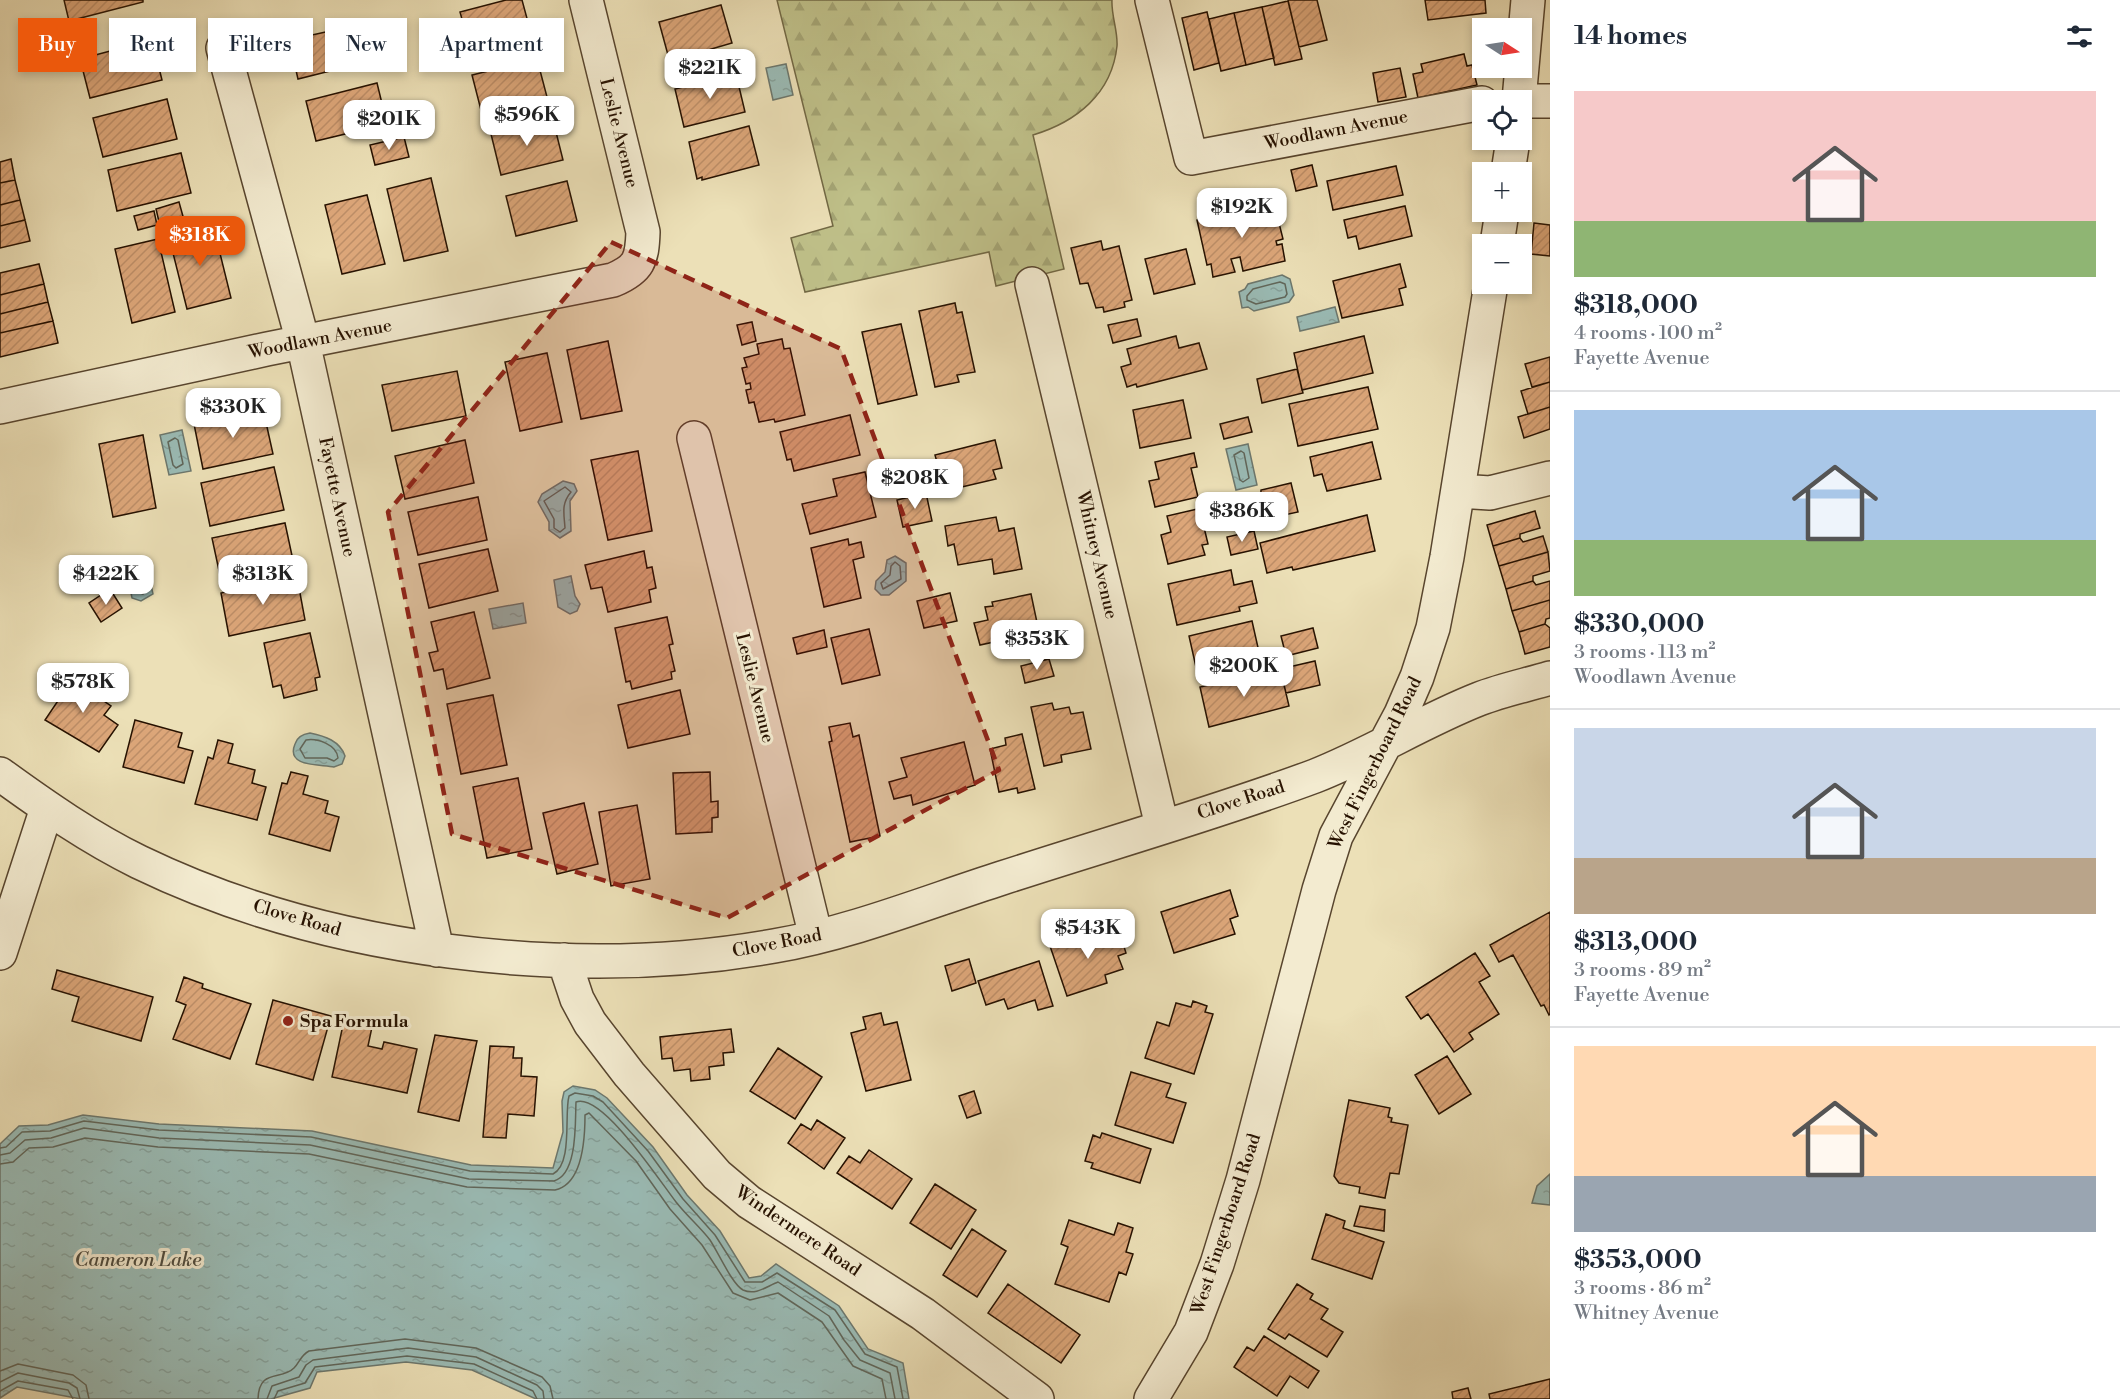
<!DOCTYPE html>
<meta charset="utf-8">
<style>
:root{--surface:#fff;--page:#f6f6f7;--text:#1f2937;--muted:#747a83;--line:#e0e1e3;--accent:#ea580c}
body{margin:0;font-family:"Libre Bodoni",serif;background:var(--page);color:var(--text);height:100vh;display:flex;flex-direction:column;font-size:22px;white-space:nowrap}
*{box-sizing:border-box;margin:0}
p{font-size:20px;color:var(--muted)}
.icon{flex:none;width:33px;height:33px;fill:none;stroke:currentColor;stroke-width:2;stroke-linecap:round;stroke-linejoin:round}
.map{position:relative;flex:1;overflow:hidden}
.drawer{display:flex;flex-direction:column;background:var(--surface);width:570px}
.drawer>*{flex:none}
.guide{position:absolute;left:18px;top:18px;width:570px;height:54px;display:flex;gap:12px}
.needle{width:39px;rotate:102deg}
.tools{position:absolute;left:1472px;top:18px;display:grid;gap:12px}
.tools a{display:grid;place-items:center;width:60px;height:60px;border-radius:0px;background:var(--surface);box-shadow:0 3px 9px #0003;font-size:30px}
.price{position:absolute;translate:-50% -51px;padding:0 14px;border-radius:12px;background:#fff;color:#222;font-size:20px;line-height:39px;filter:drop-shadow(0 2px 3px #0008)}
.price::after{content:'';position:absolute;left:50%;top:36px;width:18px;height:14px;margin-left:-9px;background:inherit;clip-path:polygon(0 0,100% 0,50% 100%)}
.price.current{background:var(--accent);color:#fff}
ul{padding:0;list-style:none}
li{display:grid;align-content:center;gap:12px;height:318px;padding:0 24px}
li+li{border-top:2px solid var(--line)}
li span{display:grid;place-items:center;height:186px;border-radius:0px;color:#555}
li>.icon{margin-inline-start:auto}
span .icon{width:108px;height:108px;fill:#fffc;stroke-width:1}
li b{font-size:26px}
h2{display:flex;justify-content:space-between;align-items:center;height:72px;padding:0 24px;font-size:26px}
.pill{padding:0 21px;border-radius:0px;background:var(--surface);box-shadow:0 3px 9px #0003;font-size:21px;line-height:54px}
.pill.current{background:var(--accent);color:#fff}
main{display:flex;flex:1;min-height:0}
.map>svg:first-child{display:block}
.forest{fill:url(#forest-firs);stroke:#726844;stroke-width:1.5}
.water{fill:url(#water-ripples);stroke:#6c776d;stroke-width:1.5}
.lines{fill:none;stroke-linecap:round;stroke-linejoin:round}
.shore{stroke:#60665a;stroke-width:1.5}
.building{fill:url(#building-hatch);stroke:#261100;stroke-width:1.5}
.minor-casing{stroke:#58452e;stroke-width:36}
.minor{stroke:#f3ebd0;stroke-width:33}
.marked{fill:#8f2418;fill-opacity:0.2;stroke:#8f2418;stroke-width:4.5;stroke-dasharray:12 8;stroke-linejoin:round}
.poi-dot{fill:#8f2418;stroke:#f3ebd0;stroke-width:2}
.labels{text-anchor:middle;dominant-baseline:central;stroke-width:6;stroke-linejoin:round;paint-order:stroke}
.street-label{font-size:18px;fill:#261100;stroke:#f3ebd0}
.poi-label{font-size:18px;font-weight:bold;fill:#261100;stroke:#f3ebd0;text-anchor:start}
.water-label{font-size:20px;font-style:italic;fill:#4f4c3f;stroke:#f3ebd0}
</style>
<main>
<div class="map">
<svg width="1550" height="1399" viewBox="0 0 1550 1399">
<defs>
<pattern id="forest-firs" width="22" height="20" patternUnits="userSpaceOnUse" patternTransform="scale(1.5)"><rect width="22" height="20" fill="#bfc089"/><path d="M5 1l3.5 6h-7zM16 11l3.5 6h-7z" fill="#a4a474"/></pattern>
<pattern id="water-ripples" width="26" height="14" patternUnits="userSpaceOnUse" patternTransform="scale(1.5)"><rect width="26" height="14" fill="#9abbb5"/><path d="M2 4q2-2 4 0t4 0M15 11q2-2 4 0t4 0" fill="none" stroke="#85a09a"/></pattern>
<pattern id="building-hatch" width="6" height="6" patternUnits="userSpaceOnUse" patternTransform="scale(1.5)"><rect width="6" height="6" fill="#dca679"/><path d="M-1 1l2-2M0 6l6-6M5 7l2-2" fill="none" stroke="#bd8e67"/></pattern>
</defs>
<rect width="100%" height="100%" fill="#ece0b7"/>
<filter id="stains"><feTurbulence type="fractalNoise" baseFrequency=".00333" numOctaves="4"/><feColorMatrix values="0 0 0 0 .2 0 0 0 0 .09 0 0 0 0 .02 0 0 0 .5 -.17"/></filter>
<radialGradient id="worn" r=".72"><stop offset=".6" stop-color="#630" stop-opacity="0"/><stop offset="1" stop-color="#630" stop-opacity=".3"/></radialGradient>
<path class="forest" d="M777,0H1112C1111,15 1118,31 1117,46C1112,94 1076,122 1033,135L1064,269L996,286L989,252L805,292L791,238L833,226Z"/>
<path class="water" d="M786,64L793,95L773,100L766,68Z
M1282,275L1290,279L1294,295L1289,302L1254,311L1248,307L1242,308L1239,292L1245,289L1248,284Z
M1335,307L1339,322L1300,331L1297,317Z
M182,430L191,471L169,475L160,435Z
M1248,444L1257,485L1236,490L1226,449Z
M563,481L574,484L577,491L570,501L571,531L560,538L549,530V522L538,502L542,494Z
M895,556L906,563V581L889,595H881L875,589L876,581L885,572L887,560Z
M145,559L153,594L141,601L132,598L125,563Z
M571,576L575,596L580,604L577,611L570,614L558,607L554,580Z
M523,603L526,623L493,629L489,609Z
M310,733C325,736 340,741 345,756L342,764L334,767C322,764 285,768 295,744C297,737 303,734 310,733Z
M573,1086L595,1090L607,1098L653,1147L687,1195L720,1231L749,1278L761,1276L776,1264L839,1306L868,1349L903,1363L909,1399H536L472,1370L406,1362L317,1372L310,1388L271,1399H81L17,1387L0,1398V1144L19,1126L48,1125L83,1115L159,1124L312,1131L471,1165L553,1168L563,1132L562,1101L564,1092Z
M1550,1174V1205L1532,1203L1537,1186Z"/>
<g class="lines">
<path class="shore" d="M1280,282L1285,284L1287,294L1285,297L1256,304L1247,300V296L1253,289Z
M175,438L178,440L183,464L176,468L173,465L168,442Z
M1241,451L1244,453L1249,478L1243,482L1240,480L1234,455Z
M565,487L571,492C561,504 564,513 565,528L560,532L554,528V519L544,501Z
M895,562L900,566L901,579L883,589L881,583L890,575L891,566Z
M135,567L141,569L146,590L143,594L137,592L133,570Z
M306,740C318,738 337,745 338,758L334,761L327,758H305L300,749Z
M0,1148L6,1147L22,1132L50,1131L84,1121L159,1130L311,1137L470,1171L553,1174C573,1164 564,1114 569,1096L575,1093L593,1096L603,1102L648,1151L683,1199L715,1235L745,1282H762L777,1273L835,1310L865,1354L897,1367L903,1399
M0,1155L10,1153L25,1140L51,1138L84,1128L159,1138L310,1145L469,1179L554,1181C578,1174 575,1122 576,1102C602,1092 661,1183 676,1202C687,1216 700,1227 710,1240C718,1252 732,1284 743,1290C756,1296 767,1286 778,1282L829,1316L844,1340L860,1360L890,1373L895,1399
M0,1164L13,1162L29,1148L53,1147L85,1138L158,1147L309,1154L467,1187L555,1190C583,1184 585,1138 585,1115L589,1113L636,1161L670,1209L702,1245L733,1293L750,1300L778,1293L822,1322L853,1366L882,1379L886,1399
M0,1371L18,1364L73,1375L86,1385L89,1399
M0,1382L18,1373L69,1383L77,1388L80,1399
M0,1391L18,1381L68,1390L73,1399
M258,1399C259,1368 281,1381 294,1368C300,1362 300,1356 309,1351L405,1339L476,1348L542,1377L550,1386L553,1399
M267,1399L272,1386L299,1377L306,1365L313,1360L408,1348L476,1357L537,1385L543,1391L544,1399
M274,1399L278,1391L305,1383L315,1367L407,1356L474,1364L533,1391L537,1399"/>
</g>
<path class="building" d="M64,0H143V2L69,21Z
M506,0H522L532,37L471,52L460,12Z
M1317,0L1327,40L1299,47L1288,0Z
M1425,0H1485L1486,13L1428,20Z
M1288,1L1302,59L1275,65L1262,7Z
M721,5L732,43L701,52L702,58L671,66L659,22Z
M1262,7L1274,58L1246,65L1234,13Z
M1207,12L1219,63L1194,70L1182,18Z
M1234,13L1246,65L1221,71L1209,19Z
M385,19L390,39L366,45L370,61L298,79L289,40Z
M152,40L162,80L90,98L80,59Z
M1464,54L1467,66L1472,65L1477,85L1418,98L1413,74L1423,72L1421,64Z
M537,59L547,97L482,114L472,75Z
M1400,68L1406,97L1378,102L1373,73Z
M736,74L745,112L684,127L675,89Z
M377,83L387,124L316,141L306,101Z
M167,99L177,139L103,157L93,118Z
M553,120L563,160L501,175L491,134Z
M749,126L759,165L702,180V177L697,179L689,142Z
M404,137L409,157L375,165L370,145Z
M181,153L191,193L117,211L108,170Z
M11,159L15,180L0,183V162Z
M1312,165L1317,186L1296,191L1291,170Z
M1396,166L1403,195L1333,210L1327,181Z
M431,178L448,251L404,261L387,189Z
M15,180L20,200L0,205V183Z
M567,181L577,221L516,236L506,196Z
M367,195L385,264L342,274L325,205Z
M20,200L25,220L0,226V205Z
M179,202L184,220L160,226L156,209Z
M1267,204L1268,208L1275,207L1283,239L1276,241L1277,245L1282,244L1285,261L1243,271L1240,257L1231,259L1235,272L1213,277L1211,264L1207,265L1197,220Z
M1405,206L1412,236L1359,249L1356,236L1348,238L1344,220Z
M154,211L157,225L138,230L134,216Z
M25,220L30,241L0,248V226Z
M1534,223L1550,225V256L1531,254Z
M213,225L231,298L187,309L169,237Z
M158,239L175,312L132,323L115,249Z
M1101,241L1103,250L1119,246L1132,300L1124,302L1125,307L1104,312L1103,307L1096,308L1088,283L1080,284L1071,248Z
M1186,249L1195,284L1154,294L1145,259Z
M39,264L44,284L0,295V273Z
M1400,264L1406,287L1399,289L1403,305L1342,318L1333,281Z
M44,284L48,302L0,314V295Z
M48,302L53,321L0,333V314Z
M955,303L957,313L962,312L975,372L957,375L959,382L935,387L919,311Z
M1137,319L1141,336L1113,343L1108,325Z
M53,321L58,343L0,357V333Z
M752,322L756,341L742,345L737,325Z
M901,324L917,395L878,404L862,332Z
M1176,336L1179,348L1199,343L1207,369L1137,387L1136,384L1127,387L1121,367L1131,364L1127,349Z
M1364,336L1373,373L1302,390L1294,353Z
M782,339L784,349L790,348L805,415L775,422L774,419L759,422L754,402L749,403L746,390L751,389L750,383L746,384L742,368L747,367L744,358L759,354L757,344Z
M608,341L622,411L581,419L567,350Z
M547,353L562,422L520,431L505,362Z
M1550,357V382L1532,387L1525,364Z
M1297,369L1303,393L1262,403L1257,379Z
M457,371L466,416L392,431L382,385Z
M1550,382V407L1528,414L1521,391Z
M1368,387L1378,429L1298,446L1289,404Z
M1183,400L1191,438L1140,448L1133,410Z
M1550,407V429L1524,438L1518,417Z
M263,409L273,454L203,469L194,424Z
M850,415L860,455L794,471L791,459L787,460L780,432Z
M1248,417L1252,432L1224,439L1220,424Z
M143,435L156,508L113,517L99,444Z
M465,440L474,483L405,499L395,456Z
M995,440L1002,468L993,470L996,479L953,489V486L944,488L935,455Z
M1372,442L1381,479L1327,491L1322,474L1314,476L1310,457Z
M638,451L652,531L608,540L591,460Z
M1194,453L1197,467L1191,468L1198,497L1155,507L1149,481L1159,479L1155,462Z
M274,467L284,510L210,526L201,483Z
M865,472L876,517L810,534L802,504L837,496L833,479Z
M1291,483L1298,512L1260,520L1261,490Z
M926,493L932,521L903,527L897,500Z
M478,497L487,540L418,555L408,512Z
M1206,507L1210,521L1203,523L1208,544L1202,545L1205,555L1168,564L1161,535L1171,532L1167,516Z
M1535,511L1540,528L1520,534V538L1493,546L1487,525Z
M1367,515L1375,551L1293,570L1292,567L1267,573L1260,543Z
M996,517L999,531L1014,528L1022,569L994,574L992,559L958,565L954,544L948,546L945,526Z
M285,523L294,565L221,580L212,538Z
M1254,531L1258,549L1231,555L1227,537Z
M1543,536L1548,552L1499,566L1493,546L1520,538L1523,542Z
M848,539L849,545L861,542L864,557L853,560L861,598L824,607L811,548Z
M488,549L498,591L429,608L419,564Z
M644,551L647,568L652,567L656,588L649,590L651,602L608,612L602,587L591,589L585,565Z
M1548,552L1550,571L1533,576V581L1506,589L1499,566Z
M1231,570L1234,585L1252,581L1257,603L1239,607L1240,611L1177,625L1168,584Z
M297,577L305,620L229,636L221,593Z
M1533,581L1536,585L1550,581V600L1512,611L1506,589Z
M110,589L122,608L101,622L89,603Z
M950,593L957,621L924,628L917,601Z
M1031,594L1039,632L980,645L974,623L988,620L985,607L993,606L992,602Z
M1550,600V618L1546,619L1545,624L1519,632L1512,611Z
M474,612L490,678L447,689L443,669L434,671L429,653L438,651L431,622Z
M667,617L673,644L669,645L675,671L671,672L672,679L632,689L630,681L626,682L615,628Z
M1252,621L1261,661L1198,676L1189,636Z
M1545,624L1550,628V647L1525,654L1519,632Z
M1313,628L1318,648L1286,656L1281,636Z
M869,629L880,675L842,684L831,638Z
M824,630L827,647L797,654L793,638Z
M310,633L320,677L315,678L317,690L284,698L281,685L273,687L264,643Z
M1049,659L1054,676L1025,683L1021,666Z
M1315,661L1320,685L1286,693L1280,669Z
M78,671L94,682L88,690L111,706L104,715L118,725L99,752L45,720Z
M1281,672L1289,706L1209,727L1200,687L1263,673L1264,676Z
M680,690L690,734L628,748L618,705Z
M493,695L507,765L461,774L447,704Z
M1052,703L1054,710L1069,707L1071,714L1083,712L1091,749L1061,755L1062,762L1044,766L1031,707Z
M135,720L182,733L178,747L193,751L184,783L123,767Z
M850,723L853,737L859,735L880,836L850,842L829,742L832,741L829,727Z
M1022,734L1035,789L1018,793L1017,788L999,792L990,749L1006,745L1005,738Z
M218,740L233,744L228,763L255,770L252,783L266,787L257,820L195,804L208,757L213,759Z
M964,742L975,785L913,805L911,795L894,799L889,782L907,777L901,758Z
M291,772L308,776L303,794L328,801L325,813L339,817L330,851L269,834L282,783L287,784Z
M710,772L711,802L718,801V817L712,818V832L676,834L673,773Z
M518,778L532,849L487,858L473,787Z
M584,803L598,864L557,874L543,813Z
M637,805L650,879L611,886L599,812Z
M1230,890L1238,916L1230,919L1235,934L1174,953L1161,912Z
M1550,912V1014L1549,1015L1544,1005L1541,1006L1513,955L1499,962L1490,945Z
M1109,927L1111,934L1119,931L1126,953L1118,956L1123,969L1105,975L1107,983L1067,996L1050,946Z
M1475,953L1490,976L1479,982L1499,1014L1469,1033L1473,1039L1454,1052L1428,1014L1421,1019L1406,997Z
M969,959L976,983L952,991L945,966Z
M1039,961L1053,1006L1038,1010L1035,1000L1008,1009L1004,999L986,1005L978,981Z
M57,970L153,997L141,1041L72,1021L79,997L52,989Z
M184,977L203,984L202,988L251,1004L230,1059L173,1039L186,1005L176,1001Z
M273,1000L331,1016L313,1080L256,1064Z
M1193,1001L1207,1006L1205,1012L1213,1014L1194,1074L1145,1058L1157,1022L1169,1026L1176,1003L1191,1007Z
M881,1013L884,1025L897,1022L911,1080L866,1091L851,1033L866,1029L863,1017Z
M344,1020L372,1027L368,1046L382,1049L384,1042L417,1049L407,1093L332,1077Z
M731,1029L734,1052L723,1053L724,1065L709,1067L710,1079L691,1081L690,1069L674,1071L672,1058L662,1059L660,1037Z
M435,1035L477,1041L459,1121L418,1112Z
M490,1046L514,1047L513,1058H522L521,1076L537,1077L534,1116L508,1114L506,1138L483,1137Z
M778,1048L822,1077L795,1119L750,1091Z
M1447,1056L1471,1094L1439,1114L1415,1075Z
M1131,1072L1171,1084L1166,1097L1186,1103L1173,1143L1115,1125Z
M974,1091L981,1113L967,1118L959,1096Z
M1349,1100L1390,1108L1388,1117L1392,1118L1391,1122L1408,1125L1399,1174L1390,1173L1385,1198L1359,1193L1360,1187L1339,1183L1334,1176Z
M817,1120L845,1138L824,1169L788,1143L801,1124L811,1130Z
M1102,1133L1151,1149L1140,1183L1091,1168L1093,1163L1085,1161L1093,1135L1100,1138Z
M869,1150L912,1179L892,1209L837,1173L849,1156L860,1163Z
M935,1184L976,1210L951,1249L910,1223Z
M1360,1206L1385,1210L1384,1231L1354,1226Z
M1326,1214L1345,1221L1343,1228L1384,1242L1372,1279L1312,1259Z
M1069,1220L1114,1235L1118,1223L1133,1228L1126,1252L1133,1254L1126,1275L1119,1272L1109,1302L1055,1284L1068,1247L1061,1244Z
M972,1229L1006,1251L977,1297L943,1275Z
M1008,1284L1080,1335L1061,1363L988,1313Z
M1297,1284L1313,1294L1310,1299L1328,1309L1321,1319L1343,1332L1327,1357L1289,1334L1285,1339L1268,1329Z
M1264,1336L1319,1371L1308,1388L1290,1376L1277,1396L1234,1367L1247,1347L1254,1351Z
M1550,1379V1399H1490L1489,1394Z
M1468,1388L1471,1399H1453L1452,1392Z"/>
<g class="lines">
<defs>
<path id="minor" d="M1152,0L1191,158L1482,103
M223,48L303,342L437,950
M1519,100L1528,0
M1521,101H1550
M1508,172L1513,140
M1497,244L1502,212
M1032,284L1162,826
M0,407L267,349L613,280C639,269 642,260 643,232L586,0
M694,438L816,937
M1458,491L1490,493L1550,478
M0,774C44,806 90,838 139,862C325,952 571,982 774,946C851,933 927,902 1002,878C1106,844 1213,814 1315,776C1371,754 1423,721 1479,699C1502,690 1527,685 1550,678
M0,953L47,808
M564,960L577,999L590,1023L629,1074L717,1175L749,1202L923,1314L1037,1399
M1151,1399L1191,1332L1217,1264L1243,1180L1319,890L1336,836L1401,714L1417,677L1433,628L1447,557L1491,284"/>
</defs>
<use href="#minor" class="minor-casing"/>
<use href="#minor" class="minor"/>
</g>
<path class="marked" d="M611,242L841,349L999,770L727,918L452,834L388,512Z"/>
<circle class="poi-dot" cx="288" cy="1021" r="6"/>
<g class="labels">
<g class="street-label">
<text transform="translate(1336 130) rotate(-11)">Woodlawn Avenue</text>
<text transform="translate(619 133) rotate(76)">Leslie Avenue</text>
<text transform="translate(320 339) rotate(-11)">Woodlawn Avenue</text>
<text transform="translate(337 497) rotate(78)">Fayette Avenue</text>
<text transform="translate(1097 555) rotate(77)">Whitney Avenue</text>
<text transform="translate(755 688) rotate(76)">Leslie Avenue</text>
<text transform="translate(1375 763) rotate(-64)">West Fingerboard Road</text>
<text transform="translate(1241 800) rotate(-18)">Clove Road</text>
<text transform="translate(297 918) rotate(16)">Clove Road</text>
<text transform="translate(777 943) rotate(-11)">Clove Road</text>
<text transform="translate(1226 1224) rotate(-72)">West Fingerboard Road</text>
<text transform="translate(798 1231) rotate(34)">Windermere Road</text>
</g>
<g class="poi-label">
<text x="300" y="1021">Spa Formula</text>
</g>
<g class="water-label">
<text x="138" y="1260">Cameron Lake</text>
</g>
</g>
<rect width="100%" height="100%" filter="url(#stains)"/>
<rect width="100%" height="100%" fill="url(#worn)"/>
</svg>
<div class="tools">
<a><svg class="needle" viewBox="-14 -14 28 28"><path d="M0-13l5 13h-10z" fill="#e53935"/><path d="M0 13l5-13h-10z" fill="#747a83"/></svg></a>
<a><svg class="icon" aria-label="locate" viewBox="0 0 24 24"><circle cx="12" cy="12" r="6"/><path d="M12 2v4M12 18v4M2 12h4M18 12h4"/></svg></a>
<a>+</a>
<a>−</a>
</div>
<b class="price" style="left:710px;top:100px">$221K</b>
<b class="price" style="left:527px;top:147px">$596K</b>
<b class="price" style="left:389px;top:151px">$201K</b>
<b class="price" style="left:1242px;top:239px">$192K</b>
<b class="price current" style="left:200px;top:267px">$318K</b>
<b class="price" style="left:233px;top:439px">$330K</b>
<b class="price" style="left:915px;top:510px">$208K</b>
<b class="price" style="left:1242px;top:543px">$386K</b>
<b class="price" style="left:106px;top:606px">$422K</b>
<b class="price" style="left:263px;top:606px">$313K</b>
<b class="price" style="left:1037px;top:671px">$353K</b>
<b class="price" style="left:1244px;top:698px">$200K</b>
<b class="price" style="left:83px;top:714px">$578K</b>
<b class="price" style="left:1088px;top:960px">$543K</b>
<div class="guide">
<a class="pill current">Buy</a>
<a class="pill">Rent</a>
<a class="pill">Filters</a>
<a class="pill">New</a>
<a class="pill">Apartment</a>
</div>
</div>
<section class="drawer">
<h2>14 homes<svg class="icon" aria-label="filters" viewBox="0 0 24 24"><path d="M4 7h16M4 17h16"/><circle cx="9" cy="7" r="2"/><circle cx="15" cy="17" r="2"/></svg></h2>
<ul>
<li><span style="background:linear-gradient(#f6c9c9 70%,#8fb573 0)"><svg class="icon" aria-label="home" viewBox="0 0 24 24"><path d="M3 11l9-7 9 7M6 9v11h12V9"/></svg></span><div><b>$318,000</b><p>4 rooms · 100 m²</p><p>Fayette Avenue</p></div></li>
<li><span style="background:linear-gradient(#a9c7e8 70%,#8fb573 0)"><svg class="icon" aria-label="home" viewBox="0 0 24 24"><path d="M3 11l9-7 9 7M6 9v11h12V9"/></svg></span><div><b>$330,000</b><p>3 rooms · 113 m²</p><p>Woodlawn Avenue</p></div></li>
<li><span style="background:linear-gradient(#c9d6e8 70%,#b9a48a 0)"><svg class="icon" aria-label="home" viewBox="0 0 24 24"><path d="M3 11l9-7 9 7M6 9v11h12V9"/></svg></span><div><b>$313,000</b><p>3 rooms · 89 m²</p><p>Fayette Avenue</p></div></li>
<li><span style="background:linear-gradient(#ffd9b3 70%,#9aa5b1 0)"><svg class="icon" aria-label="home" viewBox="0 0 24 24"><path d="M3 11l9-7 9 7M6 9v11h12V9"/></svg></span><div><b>$353,000</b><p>3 rooms · 86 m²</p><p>Whitney Avenue</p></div></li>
</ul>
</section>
</main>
